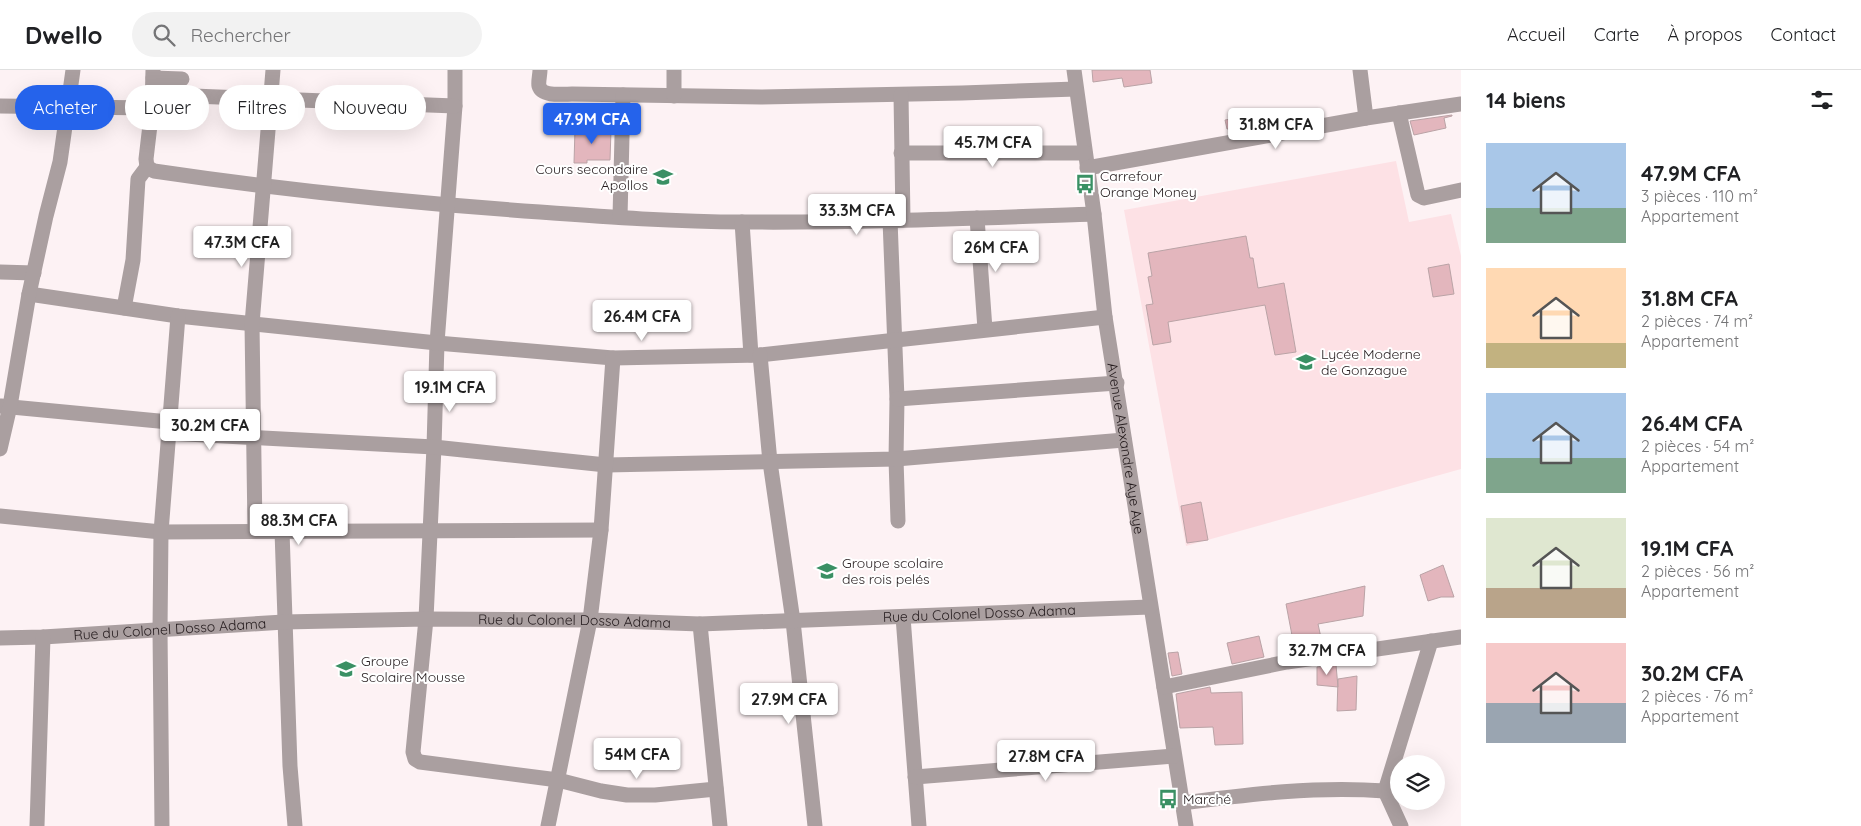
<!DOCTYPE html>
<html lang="fr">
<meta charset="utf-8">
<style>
:root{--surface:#fff;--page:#f2f2f2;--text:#202124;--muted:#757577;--line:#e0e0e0;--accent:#2563eb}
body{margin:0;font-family:Quicksand,sans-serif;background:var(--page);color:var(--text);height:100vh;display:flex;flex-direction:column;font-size:19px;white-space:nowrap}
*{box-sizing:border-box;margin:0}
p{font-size:16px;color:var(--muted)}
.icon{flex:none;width:28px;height:28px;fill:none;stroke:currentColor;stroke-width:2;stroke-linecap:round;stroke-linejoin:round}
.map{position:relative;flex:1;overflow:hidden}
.sheet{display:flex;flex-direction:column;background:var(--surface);width:400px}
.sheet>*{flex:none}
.guide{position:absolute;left:15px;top:15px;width:475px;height:45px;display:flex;gap:10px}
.buttons{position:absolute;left:1390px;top:685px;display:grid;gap:10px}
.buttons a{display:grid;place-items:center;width:55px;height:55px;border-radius:50%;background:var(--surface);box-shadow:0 5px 20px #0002;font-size:25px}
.price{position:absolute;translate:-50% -42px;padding:0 11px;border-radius:5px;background:#fff;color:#222;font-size:16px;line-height:32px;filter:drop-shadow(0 1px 2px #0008)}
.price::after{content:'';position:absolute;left:50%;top:30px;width:15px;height:11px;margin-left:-8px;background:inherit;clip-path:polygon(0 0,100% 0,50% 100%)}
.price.current{background:var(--accent);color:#fff}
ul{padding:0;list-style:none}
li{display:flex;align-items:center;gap:15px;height:125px;padding:0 25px}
li span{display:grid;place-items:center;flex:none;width:140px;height:100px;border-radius:0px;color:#555}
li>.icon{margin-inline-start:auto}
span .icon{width:60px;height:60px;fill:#fffc;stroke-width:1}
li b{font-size:21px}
h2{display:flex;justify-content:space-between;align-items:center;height:60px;padding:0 25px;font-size:21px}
.pill{padding:0 18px;border-radius:22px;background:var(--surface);box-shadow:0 5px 20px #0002;font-size:18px;line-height:45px}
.pill.current{background:var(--accent);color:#fff}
header{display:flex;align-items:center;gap:30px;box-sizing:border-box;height:70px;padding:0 25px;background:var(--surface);border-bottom:1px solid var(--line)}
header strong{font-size:24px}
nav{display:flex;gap:28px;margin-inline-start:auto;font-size:18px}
.search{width:350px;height:45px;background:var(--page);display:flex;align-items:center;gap:12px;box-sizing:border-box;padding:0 18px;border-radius:28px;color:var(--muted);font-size:19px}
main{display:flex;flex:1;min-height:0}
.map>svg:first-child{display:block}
.built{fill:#fde1e5}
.building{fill:#e3b6bd;stroke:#baa3a6}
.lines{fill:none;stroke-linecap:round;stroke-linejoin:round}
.minor{stroke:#aa9fa0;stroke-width:15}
.labels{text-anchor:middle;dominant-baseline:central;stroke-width:4;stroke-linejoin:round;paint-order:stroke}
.poi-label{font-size:14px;fill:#251c1e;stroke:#fff;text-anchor:start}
.street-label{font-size:14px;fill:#251c1e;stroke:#fff}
</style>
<header>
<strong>Dwello</strong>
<div class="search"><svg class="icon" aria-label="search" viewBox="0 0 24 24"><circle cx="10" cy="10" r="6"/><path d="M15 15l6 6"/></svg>Rechercher</div>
<nav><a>Accueil</a><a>Carte</a><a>À propos</a><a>Contact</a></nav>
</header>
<main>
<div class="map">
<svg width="1461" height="756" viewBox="0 0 1461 756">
<rect width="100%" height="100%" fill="#fdf2f4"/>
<path class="built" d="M1396,91L1409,152L1451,144L1461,186V399L1186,476L1124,140Z"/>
<path class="building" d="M1092,0H1150L1152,13L1124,17L1122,8L1093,12Z
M1452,45V46L1444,48L1446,58L1414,65L1410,51Z
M1251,46L1252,56L1227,59L1225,50Z
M575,59L611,60L610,90H587V93H574Z
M1246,166L1250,188H1253L1258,218L1284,213L1296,282L1275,285L1265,235L1168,252L1171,272L1153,275L1146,235L1153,234L1148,207L1152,206L1148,183Z
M1449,194L1454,224L1433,227L1428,198Z
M1201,432L1208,470L1187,473L1181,436Z
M1443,495L1454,527H1441L1428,531L1420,505Z
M1365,516L1363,546L1318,554L1323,577L1295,581L1286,534Z
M1259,566L1264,587L1232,594L1227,573Z
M1178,582L1182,604L1172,606L1168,583Z
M1334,595H1336L1338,617L1317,615V597Z
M1357,606L1356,640L1337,641L1338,609Z
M1210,617L1211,623L1242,622L1243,674L1215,675L1213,657L1180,658L1176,624Z"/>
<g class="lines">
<g class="minor">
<path d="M153,0L152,38L146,89L147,97L154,101C282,120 411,133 540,142C608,147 676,152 743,152C860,153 977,148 1094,144"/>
<path d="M455,0V36L437,273L434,377L426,549L413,682L415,689L420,692L558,710L601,721L627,725H655L716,719"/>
<path d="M540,0C540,5 538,12 539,16C542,27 564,24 572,24L761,27L962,23L1076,19"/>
<path d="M674,0V26"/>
<path id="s1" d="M1074,0L1094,144L1105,247L1186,756"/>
<path d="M1360,0L1366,48"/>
<path d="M153,8L182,9"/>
<path d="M901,25L903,150"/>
<path d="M0,36L152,38L169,42L181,41L193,26L455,36"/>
<path d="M1399,43L1418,125L1424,128L1461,120"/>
<path d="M901,83H1085"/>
<path d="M1087,98L1366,48L1461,34"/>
<path d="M620,147L623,25"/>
<path d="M977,148L985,259"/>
<path d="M890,150L897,329L896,389L898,451"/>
<path d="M742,152L751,285"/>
<path d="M0,202L34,203"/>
<path d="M29,224L178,246L437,273L613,288L760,285L1105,247"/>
<path d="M124,238L133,190L138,109L147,97"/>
<path d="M760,285L770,392L793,551L815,756"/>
<path d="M897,329L1117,313"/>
<path d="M1,336L169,352"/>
<path d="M168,363L434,377L606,395L896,389L1124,370"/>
<path d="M0,379L10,336L29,224L46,146L60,92L73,0"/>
<path d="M0,446L161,462L601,460"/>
<path d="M255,460L252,254L273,0"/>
<path d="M282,461L290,696L295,756"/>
<path d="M903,547L919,756"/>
<path d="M700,554L720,756"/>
<path id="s2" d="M0,568L43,567L284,552L426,549L590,550L700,554L1150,537"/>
<path d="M1164,617L1287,592L1461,567"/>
<path d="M915,707L1174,686"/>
<path d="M1385,721L1401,756"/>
<path d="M1182,733C1250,724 1317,716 1385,721L1431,571"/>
<path d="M37,756L43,567"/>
<path d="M162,756L160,560L161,462L178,246"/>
<path d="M548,756L590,550L601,460L613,288"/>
</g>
</g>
<defs>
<symbol id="school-bare" viewBox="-9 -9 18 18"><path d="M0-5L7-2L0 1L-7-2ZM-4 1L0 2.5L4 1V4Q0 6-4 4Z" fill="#3a9064" stroke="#fff" stroke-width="2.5" paint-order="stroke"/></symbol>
<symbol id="bus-bare" viewBox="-9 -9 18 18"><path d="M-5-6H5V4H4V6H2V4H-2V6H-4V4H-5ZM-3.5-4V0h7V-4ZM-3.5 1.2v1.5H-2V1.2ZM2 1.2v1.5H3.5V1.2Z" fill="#3a9064" stroke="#fff" stroke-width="2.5" paint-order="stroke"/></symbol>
</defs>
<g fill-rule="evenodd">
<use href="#school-bare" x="649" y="93" width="28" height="28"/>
<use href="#bus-bare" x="1071" y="100" width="28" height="28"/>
<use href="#school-bare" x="1292" y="278" width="28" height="28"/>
<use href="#school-bare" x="813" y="487" width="28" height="28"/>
<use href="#school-bare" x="332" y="585" width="28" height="28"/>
<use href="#bus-bare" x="1154" y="715" width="28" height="28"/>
</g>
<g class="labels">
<g class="poi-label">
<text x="648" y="99" text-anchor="end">Cours secondaire<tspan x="648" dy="16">Apollos</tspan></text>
<text x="1100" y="106">Carrefour<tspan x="1100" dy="16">Orange Money</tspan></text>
<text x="1321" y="284">Lycée Moderne<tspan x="1321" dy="16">de Gonzague</tspan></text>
<text x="842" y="493">Groupe scolaire<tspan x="842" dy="16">des rois pelés</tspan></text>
<text x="361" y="591">Groupe<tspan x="361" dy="16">Scolaire Mousse</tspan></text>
<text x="1183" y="729">Marché</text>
</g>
<g class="street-label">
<text stroke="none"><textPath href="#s1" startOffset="382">Avenue Alexandre Aye Aye</textPath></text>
<text stroke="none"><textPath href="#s2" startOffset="980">Rue du Colonel Dosso Adama</textPath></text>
<text stroke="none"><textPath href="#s2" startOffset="575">Rue du Colonel Dosso Adama</textPath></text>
<text stroke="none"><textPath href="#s2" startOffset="170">Rue du Colonel Dosso Adama</textPath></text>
</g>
</g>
</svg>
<div class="buttons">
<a><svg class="icon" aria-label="layers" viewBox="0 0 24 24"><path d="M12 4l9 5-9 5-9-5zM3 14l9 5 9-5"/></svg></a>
</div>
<b class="price current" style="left:592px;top:75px">47.9M CFA</b>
<b class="price" style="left:1276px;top:80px">31.8M CFA</b>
<b class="price" style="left:993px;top:98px">45.7M CFA</b>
<b class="price" style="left:857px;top:166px">33.3M CFA</b>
<b class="price" style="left:242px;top:198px">47.3M CFA</b>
<b class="price" style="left:996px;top:203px">26M CFA</b>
<b class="price" style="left:642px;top:272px">26.4M CFA</b>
<b class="price" style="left:450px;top:343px">19.1M CFA</b>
<b class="price" style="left:210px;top:381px">30.2M CFA</b>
<b class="price" style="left:299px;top:476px">88.3M CFA</b>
<b class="price" style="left:1327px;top:606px">32.7M CFA</b>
<b class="price" style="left:789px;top:655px">27.9M CFA</b>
<b class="price" style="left:637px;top:710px">54M CFA</b>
<b class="price" style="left:1046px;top:712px">27.8M CFA</b>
<div class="guide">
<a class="pill current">Acheter</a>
<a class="pill">Louer</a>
<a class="pill">Filtres</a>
<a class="pill">Nouveau</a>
</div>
</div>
<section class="sheet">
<h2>14 biens<svg class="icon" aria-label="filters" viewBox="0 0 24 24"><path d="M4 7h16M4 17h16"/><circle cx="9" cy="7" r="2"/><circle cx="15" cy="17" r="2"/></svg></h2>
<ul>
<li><span style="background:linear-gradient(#a9c7e8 65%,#7fa58c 0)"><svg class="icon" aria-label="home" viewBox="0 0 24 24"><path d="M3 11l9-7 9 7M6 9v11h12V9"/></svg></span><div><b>47.9M CFA</b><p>3 pièces · 110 m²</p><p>Appartement</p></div></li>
<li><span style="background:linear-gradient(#ffd9b3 75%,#c2b280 0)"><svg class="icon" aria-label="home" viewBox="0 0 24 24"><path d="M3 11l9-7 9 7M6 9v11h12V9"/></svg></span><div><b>31.8M CFA</b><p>2 pièces · 74 m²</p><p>Appartement</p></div></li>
<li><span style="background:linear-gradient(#a9c7e8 65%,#7fa58c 0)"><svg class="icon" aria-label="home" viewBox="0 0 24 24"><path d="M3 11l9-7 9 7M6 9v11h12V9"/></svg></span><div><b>26.4M CFA</b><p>2 pièces · 54 m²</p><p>Appartement</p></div></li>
<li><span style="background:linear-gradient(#dfe7d0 70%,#b9a48a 0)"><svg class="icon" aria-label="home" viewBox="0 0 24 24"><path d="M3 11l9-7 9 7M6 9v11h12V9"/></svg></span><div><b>19.1M CFA</b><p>2 pièces · 56 m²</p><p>Appartement</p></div></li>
<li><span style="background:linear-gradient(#f6c9c9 60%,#9aa5b1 0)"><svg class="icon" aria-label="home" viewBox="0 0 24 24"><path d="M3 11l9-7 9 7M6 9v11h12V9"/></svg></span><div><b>30.2M CFA</b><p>2 pièces · 76 m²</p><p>Appartement</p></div></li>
</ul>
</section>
</main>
